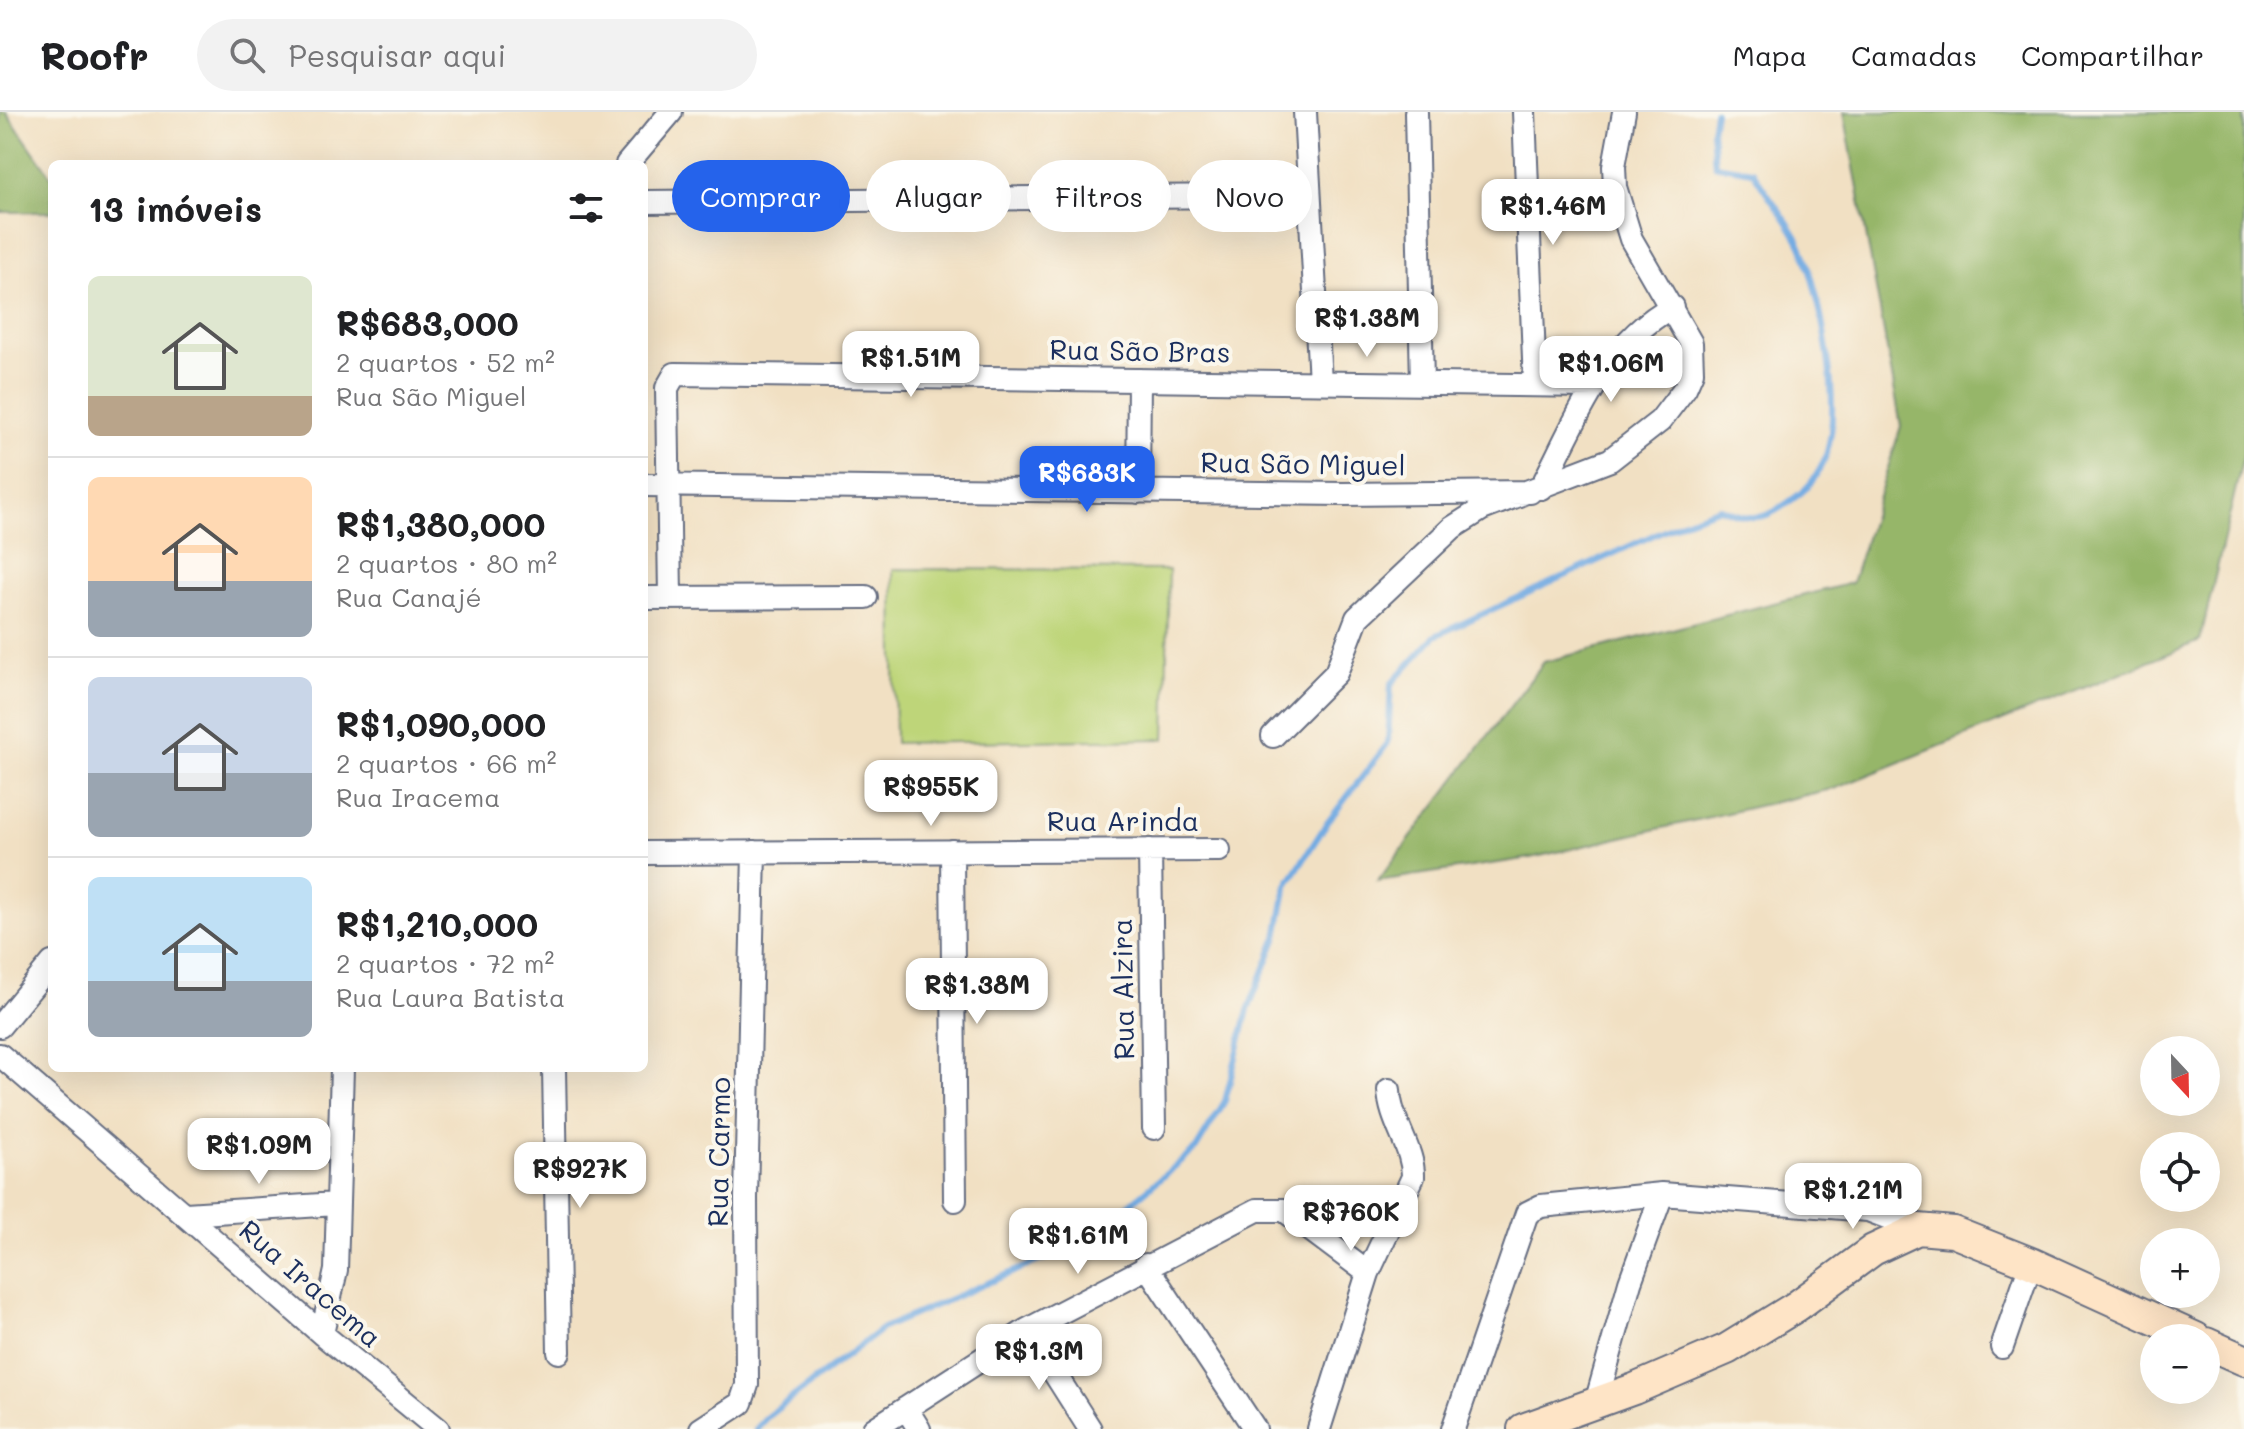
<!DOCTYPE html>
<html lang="pt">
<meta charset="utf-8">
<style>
:root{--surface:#fff;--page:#f2f2f2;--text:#202124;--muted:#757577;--line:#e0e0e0;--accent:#2563eb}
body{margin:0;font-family:Mali,sans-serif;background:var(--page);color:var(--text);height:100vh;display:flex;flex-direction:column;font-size:30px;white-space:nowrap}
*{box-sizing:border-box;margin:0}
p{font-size:26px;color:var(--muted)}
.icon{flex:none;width:44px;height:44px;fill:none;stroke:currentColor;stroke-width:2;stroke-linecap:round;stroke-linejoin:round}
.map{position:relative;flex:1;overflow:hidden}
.panel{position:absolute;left:48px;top:48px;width:600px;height:912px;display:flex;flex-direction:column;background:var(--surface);border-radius:12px;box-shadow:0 8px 32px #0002}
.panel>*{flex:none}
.guide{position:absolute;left:672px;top:48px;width:760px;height:72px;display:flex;gap:16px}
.needle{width:52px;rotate:158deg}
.buttons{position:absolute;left:2140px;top:924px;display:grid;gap:16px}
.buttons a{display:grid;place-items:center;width:80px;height:80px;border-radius:50%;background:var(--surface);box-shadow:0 8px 32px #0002;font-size:40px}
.price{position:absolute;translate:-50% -68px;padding:0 18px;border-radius:16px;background:#fff;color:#222;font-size:26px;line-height:52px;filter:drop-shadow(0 2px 4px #0008)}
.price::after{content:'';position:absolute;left:50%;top:48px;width:24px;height:18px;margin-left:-12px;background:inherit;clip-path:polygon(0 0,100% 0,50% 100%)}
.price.selected{background:var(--accent);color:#fff}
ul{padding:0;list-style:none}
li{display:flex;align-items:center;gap:24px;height:200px;padding:0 40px}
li+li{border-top:2px solid var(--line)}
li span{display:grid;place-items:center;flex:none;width:224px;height:160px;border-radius:12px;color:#555}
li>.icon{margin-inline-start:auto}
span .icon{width:96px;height:96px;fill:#fffc;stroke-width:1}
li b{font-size:34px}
h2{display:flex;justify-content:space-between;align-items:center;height:96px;padding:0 40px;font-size:34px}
.pill{padding:0 28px;border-radius:36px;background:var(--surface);box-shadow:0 8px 32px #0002;font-size:28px;line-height:72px}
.pill.selected{background:var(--accent);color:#fff}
header{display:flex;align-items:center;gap:48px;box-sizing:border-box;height:112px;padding:0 40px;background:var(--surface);border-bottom:2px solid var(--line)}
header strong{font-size:38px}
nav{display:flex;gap:44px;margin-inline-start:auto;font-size:28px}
.search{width:560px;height:72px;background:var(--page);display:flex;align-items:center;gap:20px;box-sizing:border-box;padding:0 28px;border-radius:44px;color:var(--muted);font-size:30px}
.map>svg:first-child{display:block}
.green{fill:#bed579;stroke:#6c826c;stroke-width:2}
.forest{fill:#96b669;stroke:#587264;stroke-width:2}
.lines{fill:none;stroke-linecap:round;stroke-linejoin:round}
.stream{stroke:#73abe2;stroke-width:6}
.street-casing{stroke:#666d81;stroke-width:26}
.secondary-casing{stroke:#666d81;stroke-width:34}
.street{stroke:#fff;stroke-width:22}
.secondary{stroke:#fee4c6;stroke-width:30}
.labels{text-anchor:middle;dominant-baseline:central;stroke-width:8;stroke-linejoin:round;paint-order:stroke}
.street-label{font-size:28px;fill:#1b2f5e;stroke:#fbf7ec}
</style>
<header>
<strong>Roofr</strong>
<div class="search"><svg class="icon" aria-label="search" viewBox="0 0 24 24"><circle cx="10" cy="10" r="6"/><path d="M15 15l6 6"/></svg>Pesquisar aqui</div>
<nav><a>Mapa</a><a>Camadas</a><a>Compartilhar</a></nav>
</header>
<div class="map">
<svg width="2244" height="1317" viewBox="0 0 2244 1317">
<rect width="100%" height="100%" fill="#fbf7ec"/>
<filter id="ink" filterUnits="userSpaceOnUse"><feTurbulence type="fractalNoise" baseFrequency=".0125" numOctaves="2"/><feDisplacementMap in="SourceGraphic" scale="16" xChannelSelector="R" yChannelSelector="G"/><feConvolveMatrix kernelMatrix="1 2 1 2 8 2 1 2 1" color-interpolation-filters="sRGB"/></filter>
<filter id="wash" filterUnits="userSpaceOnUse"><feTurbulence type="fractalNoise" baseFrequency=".006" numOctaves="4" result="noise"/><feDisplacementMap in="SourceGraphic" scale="32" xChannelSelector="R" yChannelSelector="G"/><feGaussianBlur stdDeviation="1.8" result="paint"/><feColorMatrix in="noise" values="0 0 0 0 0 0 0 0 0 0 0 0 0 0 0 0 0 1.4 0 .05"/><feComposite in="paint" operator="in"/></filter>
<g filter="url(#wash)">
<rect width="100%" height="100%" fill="#f1e0c3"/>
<path class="green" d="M893,457L1169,458L1165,627L895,631Z"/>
<path class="forest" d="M0,0H6L52,66V100H0Z
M1844,0H2244V341L2200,529L1836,676L1531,746L1378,769L1544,550L1852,471L1901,314Z"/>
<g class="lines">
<path class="stream" d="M756,1317L768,1304L883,1216L1085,1129L1196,1037L1225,989L1248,898L1277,825L1287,773L1327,711L1388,631L1391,572L1435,524L1684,409L1720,396C1757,411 1765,408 1797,384C1811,374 1822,357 1827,340C1842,291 1820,183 1802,136C1793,113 1766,83 1753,59L1715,53L1712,18L1715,0"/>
</g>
</g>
<g filter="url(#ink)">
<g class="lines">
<defs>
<path id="street" d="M1305,0L1320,270
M1416,0L1422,271
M1524,0L1535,272
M627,52L671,0
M644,90L1239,84
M644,373L1343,382L1530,380
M1541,376C1575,311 1605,231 1672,195
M1138,380L1139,268
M644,486L866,485
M670,486L667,276L675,262L1594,274
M1273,624L1336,561L1357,506L1452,416L1482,397L1610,348L1660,309L1685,276L1692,260L1691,231L1631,127L1615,75L1614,54L1624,0
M1150,738L1154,1016
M952,739L955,1088
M644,741L1219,738
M0,914L52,851
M0,943L322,1222L438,1317
M554,956L559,1240
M1662,1082L1868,1098L1918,1117
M186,1102L336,1092
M1146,1153L1255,1317
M1027,1218L1090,1317
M322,1222L336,1158L342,956
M2002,1235L2031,1151
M906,1296L919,1317
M701,1317L741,1291L747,1273L746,1086L754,740
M874,1317L1027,1218L1257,1098H1284L1368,1161
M1319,1317L1368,1161L1413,1065C1414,1036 1390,1010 1389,978
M1453,1317L1527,1101L1541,1094L1662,1082L1630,1170L1596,1291"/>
<path id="secondary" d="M2206,1231L2244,1248
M1523,1317L1634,1277L1727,1237L1797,1194L1873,1138L1918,1117L1953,1120L2031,1151L2196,1226"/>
</defs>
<use href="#street" class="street-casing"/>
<use href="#secondary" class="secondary-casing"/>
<use href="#street" class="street"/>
<use href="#secondary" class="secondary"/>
</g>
</g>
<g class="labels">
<g class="street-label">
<text transform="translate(1140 238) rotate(1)">Rua São Bras</text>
<text transform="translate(1303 351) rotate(1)">Rua São Miguel</text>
<text x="1123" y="708">Rua Arinda</text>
<text transform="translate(1122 877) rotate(-91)">Rua Alzira</text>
<text transform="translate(718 1040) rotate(-89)">Rua Carmo</text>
<text transform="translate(311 1171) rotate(41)">Rua Iracema</text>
</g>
</g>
</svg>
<div class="buttons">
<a><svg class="needle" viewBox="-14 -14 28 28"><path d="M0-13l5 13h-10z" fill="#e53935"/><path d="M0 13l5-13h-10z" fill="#757577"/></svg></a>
<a><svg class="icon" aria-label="locate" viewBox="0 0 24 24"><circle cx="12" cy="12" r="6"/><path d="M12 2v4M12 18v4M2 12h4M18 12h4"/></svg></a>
<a>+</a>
<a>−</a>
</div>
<b class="price" style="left:1553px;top:135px">R$1.46M</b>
<b class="price" style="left:1367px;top:247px">R$1.38M</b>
<b class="price" style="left:911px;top:287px">R$1.51M</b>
<b class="price" style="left:1611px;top:292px">R$1.06M</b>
<b class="price selected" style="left:1087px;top:402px">R$683K</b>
<b class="price" style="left:931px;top:716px">R$955K</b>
<b class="price" style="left:977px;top:914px">R$1.38M</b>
<b class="price" style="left:259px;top:1074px">R$1.09M</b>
<b class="price" style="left:580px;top:1098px">R$927K</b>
<b class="price" style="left:1853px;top:1119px">R$1.21M</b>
<b class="price" style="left:1351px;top:1141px">R$760K</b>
<b class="price" style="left:1078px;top:1164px">R$1.61M</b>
<b class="price" style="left:1039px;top:1280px">R$1.3M</b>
<div class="guide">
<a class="pill selected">Comprar</a>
<a class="pill">Alugar</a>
<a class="pill">Filtros</a>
<a class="pill">Novo</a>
</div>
<section class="panel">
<h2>13 imóveis<svg class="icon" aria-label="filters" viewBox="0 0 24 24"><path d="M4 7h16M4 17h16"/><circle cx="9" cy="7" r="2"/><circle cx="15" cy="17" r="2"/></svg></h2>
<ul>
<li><span style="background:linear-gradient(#dfe7d0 75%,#b9a48a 0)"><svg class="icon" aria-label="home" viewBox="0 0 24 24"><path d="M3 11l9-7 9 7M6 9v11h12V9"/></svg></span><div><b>R$683,000</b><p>2 quartos · 52 m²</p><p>Rua São Miguel</p></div></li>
<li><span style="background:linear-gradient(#ffd9b3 65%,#9aa5b1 0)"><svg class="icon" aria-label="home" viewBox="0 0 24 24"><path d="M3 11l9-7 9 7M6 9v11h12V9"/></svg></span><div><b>R$1,380,000</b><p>2 quartos · 80 m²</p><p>Rua Canajé</p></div></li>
<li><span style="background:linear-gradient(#c9d6e8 60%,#9aa5b1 0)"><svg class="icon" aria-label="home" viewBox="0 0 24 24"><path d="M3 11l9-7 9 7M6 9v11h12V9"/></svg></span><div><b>R$1,090,000</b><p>2 quartos · 66 m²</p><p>Rua Iracema</p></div></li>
<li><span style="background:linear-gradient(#bfe0f5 65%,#9aa5b1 0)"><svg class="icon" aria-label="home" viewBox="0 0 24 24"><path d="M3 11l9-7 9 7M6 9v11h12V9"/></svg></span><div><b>R$1,210,000</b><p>2 quartos · 72 m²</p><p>Rua Laura Batista</p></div></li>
</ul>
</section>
</div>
